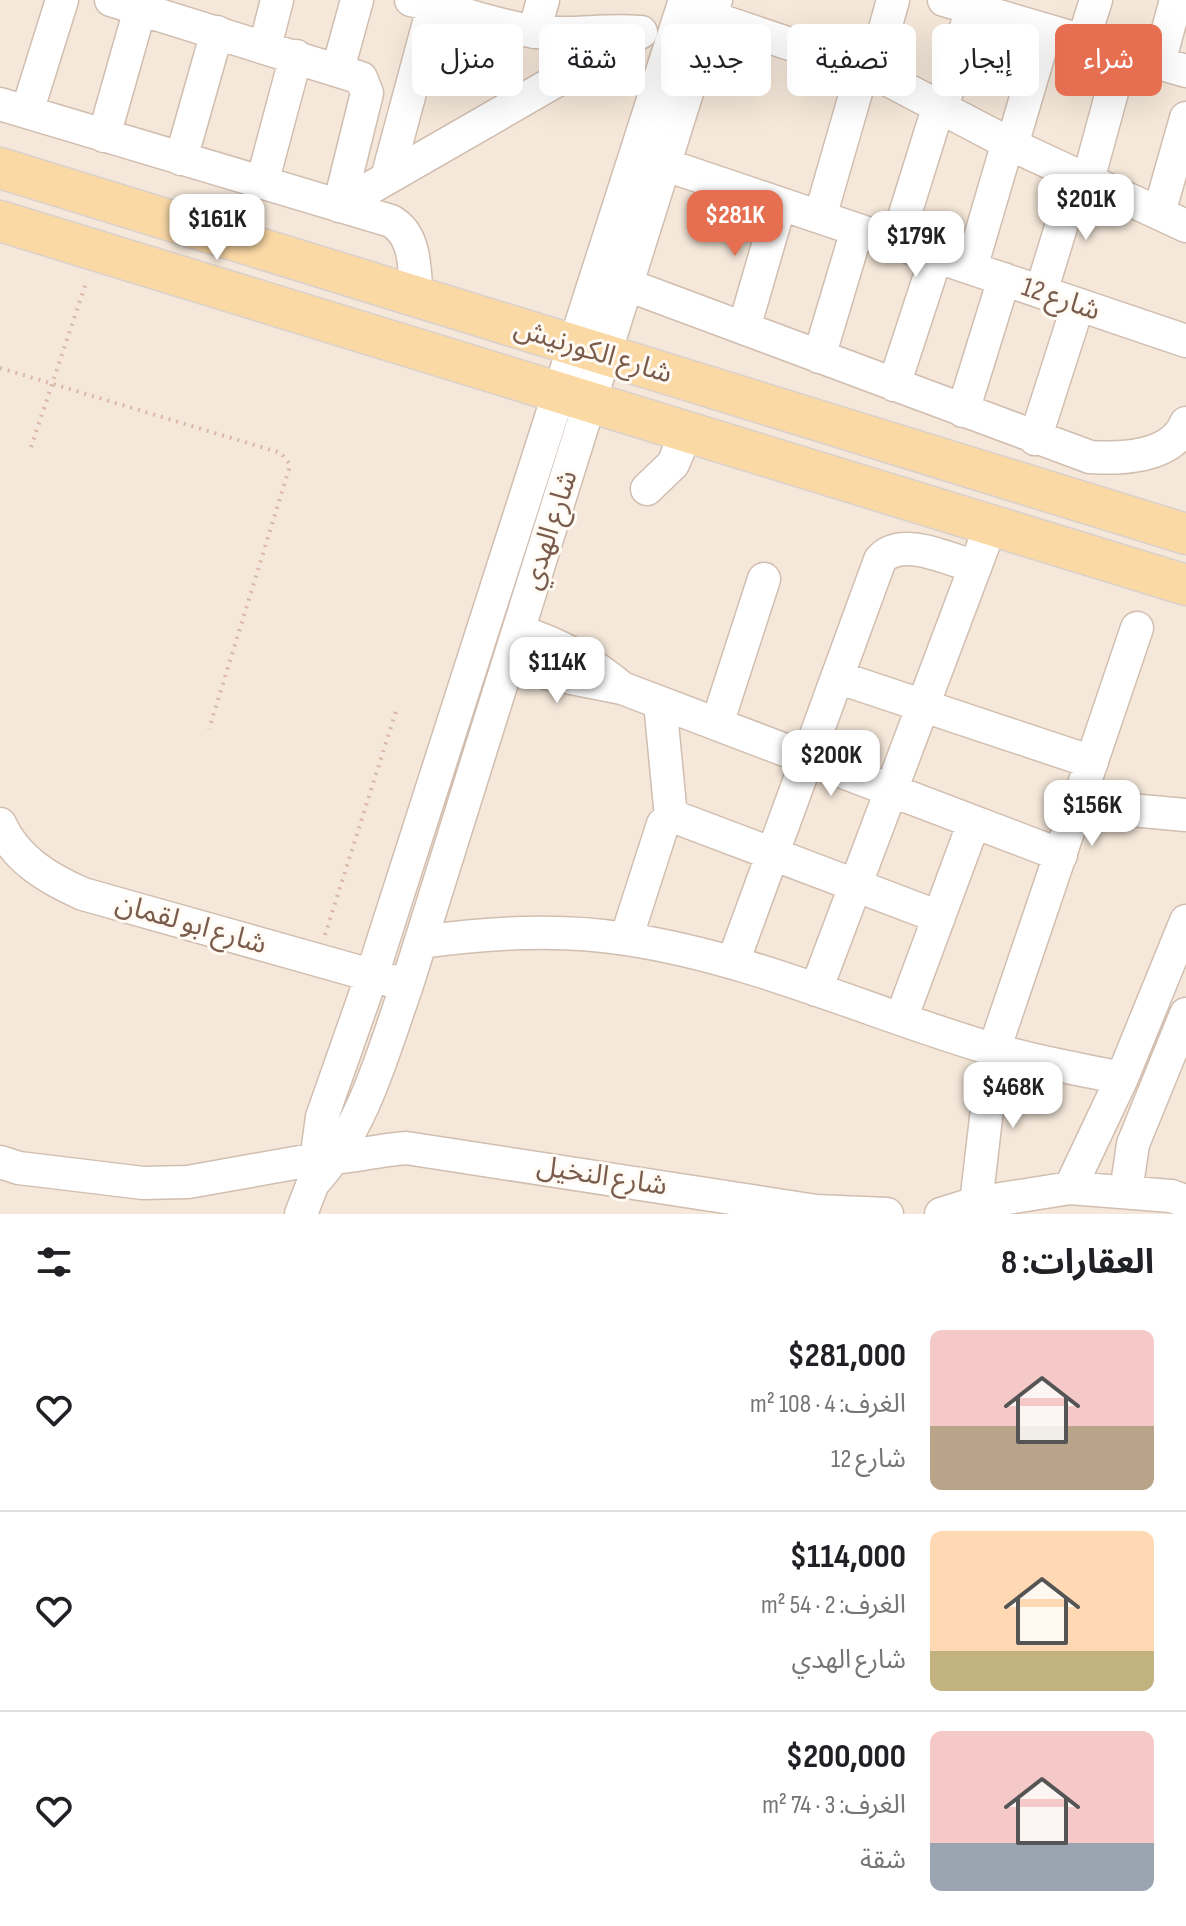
<!DOCTYPE html>
<html lang="ar">
<meta charset="utf-8">
<style>
:root{--surface:#fff;--page:#f2f2f2;--text:#202124;--muted:#757577;--line:#e0e0e0;--accent:#e76f51}
body{margin:0;font-family:"Sofia Sans Condensed","Noto Sans Arabic",sans-serif;background:var(--page);color:var(--text);direction:rtl;height:100vh;display:flex;flex-direction:column;font-size:30px;white-space:nowrap}
*{box-sizing:border-box;margin:0}
p{font-size:26px;color:var(--muted)}
.icon{flex:none;width:44px;height:44px;fill:none;stroke:currentColor;stroke-width:2;stroke-linecap:round;stroke-linejoin:round}
.map{position:relative;height:1214px;overflow:hidden;direction:ltr}
.drawer{display:flex;flex-direction:column;background:var(--surface);flex:1}
.drawer>*{flex:none}
.guide{position:absolute;left:24px;top:24px;width:1138px;height:72px;direction:rtl;display:flex;gap:16px}
.price{position:absolute;translate:-50% -68px;padding:0 18px;border-radius:16px;background:#fff;color:#222;font-size:26px;line-height:52px;filter:drop-shadow(0 2px 4px #0008)}
.price::after{content:'';position:absolute;left:50%;top:48px;width:24px;height:18px;margin-left:-12px;background:inherit;clip-path:polygon(0 0,100% 0,50% 100%)}
.price.selected{background:var(--accent);color:#fff}
ul{padding:0;list-style:none}
li{display:flex;align-items:center;gap:24px;height:200px;padding:0 32px}
li+li{border-top:2px solid var(--line)}
li span{display:grid;place-items:center;flex:none;width:224px;height:160px;border-radius:12px;color:#555}
li>.icon{margin-inline-start:auto}
span .icon{width:96px;height:96px;fill:#fffc;stroke-width:1}
li b{font-size:34px}
h2{display:flex;justify-content:space-between;align-items:center;height:96px;padding:0 32px;font-size:34px}
.chip{padding:0 28px;border-radius:12px;background:var(--surface);box-shadow:0 8px 32px #0002;font-size:28px;line-height:72px}
.chip.selected{background:var(--accent);color:#fff}
.map>svg:first-child{display:block}
.residential{fill:#f5e8da}
.lines{fill:none;stroke-linecap:round;stroke-linejoin:round}
.minor-casing{stroke:#d1beb0;stroke-width:35}
.major-casing{stroke:#dad1cd;stroke-width:43}
.path{stroke:#d9b8a5;stroke-width:4;stroke-dasharray:2 6;stroke-linecap:butt}
.minor{stroke:#fff;stroke-width:32}
.major{stroke:#fbd9a5;stroke-width:40}
.labels{text-anchor:middle;dominant-baseline:central;stroke-width:6;stroke-linejoin:round;paint-order:stroke}
.street-label{font-size:28px;fill:#7a5c4d;stroke:#fffaf3}
</style>
<div class="map">
<svg width="1186" height="1214" viewBox="0 0 1186 1214">
<rect width="100%" height="100%" fill="#fdf6ec"/>
<path class="residential" d="M0,0H1186V1214H0Z"/>
<g class="lines">
<defs>
<path id="minor" d="M111,0L361,78L367,93L339,206
M411,0C453,9 496,27 538,32C572,36 604,29 638,32
M944,0L1186,71
M710,17L873,72L1012,145L1186,226
M534,32L543,0
M1083,41L1096,0
M265,47L277,0
M1159,63L1176,0
M338,69L357,0
M873,72L893,0
M0,104L391,221C417,236 414,270 417,297
M942,108L972,8
M27,112L62,0
M104,136L140,9
M1012,145L1046,30
M181,159L217,32
M663,164L1186,341
M387,178L435,0
M1088,180L1123,52
M262,183L296,56
M339,206L641,32
M1159,213L1186,118
M820,217L863,68
M896,243L939,105
M971,268L1008,142
M625,284L1090,457C1120,459 1172,458 1186,423
M1041,292L1077,175
M744,328L780,204
M819,357L857,230
M894,385L936,257
M963,411L1004,279
M1035,439L1078,305
M647,489L673,464L687,431
M518,631C559,644 590,661 622,688
M510,657L546,673L622,688L1061,855
M837,677L1092,762
M660,703L671,817
M717,724L764,579
M1077,805L1186,815
M0,824C16,860 49,879 83,894L392,981
M626,939L663,824L675,817L939,917
M421,942C489,933 558,928 626,939C753,958 870,1013 992,1049C1034,1062 1079,1069 1122,1078
M733,962L880,560C900,535 949,559 975,567
M816,990L983,546
M901,1019L974,822
M0,1162L19,1168L143,1183L188,1182L317,1159C347,1159 376,1150 406,1148L816,1211L887,1214
M313,1183C364,1128 382,1055 407,985L716,0
M1070,1188L1122,1078L1186,921
M1126,1192L1133,1144L1186,1014
M976,1203L994,1050L1137,628
M301,1214L313,1183L322,1117L372,975L685,0
M941,1214L976,1203L1070,1188L1171,1196L1186,1201"/>
<path id="major" d="M0,168L1186,534
M0,221L1186,585"/>
</defs>
<use href="#minor" class="minor-casing"/>
<use href="#major" class="major-casing"/>
<path class="path" d="M0,368L281,453L289,463V469L209,729
M31,447L87,280
M325,935L396,711"/>
<use href="#minor" class="minor"/>
<use href="#major" class="major"/>
</g>
<g class="labels">
<g class="street-label">
<text transform="translate(1061 299) rotate(19)">شارع 12</text>
<text transform="translate(593 351) rotate(17)">شارع الكورنيش</text>
<text transform="translate(550 530) rotate(-72)">شارع الهدي</text>
<text transform="translate(191 924) rotate(16)">شارع ابو لقمان</text>
<text transform="translate(602 1176) rotate(9)">شارع النخيل</text>
</g>
</g>
</svg>
<b class="price" style="left:1086px;top:242px">$201K</b>
<b class="price selected" style="left:735px;top:258px">$281K</b>
<b class="price" style="left:217px;top:262px">$161K</b>
<b class="price" style="left:916px;top:279px">$179K</b>
<b class="price" style="left:557px;top:705px">$114K</b>
<b class="price" style="left:831px;top:798px">$200K</b>
<b class="price" style="left:1092px;top:848px">$156K</b>
<b class="price" style="left:1013px;top:1130px">$468K</b>
<div class="guide">
<a class="chip selected">شراء</a>
<a class="chip">إيجار</a>
<a class="chip">تصفية</a>
<a class="chip">جديد</a>
<a class="chip">شقة</a>
<a class="chip">منزل</a>
</div>
</div>
<section class="drawer">
<h2>العقارات: 8<svg class="icon" aria-label="filters" viewBox="0 0 24 24"><path d="M4 7h16M4 17h16"/><circle cx="9" cy="7" r="2"/><circle cx="15" cy="17" r="2"/></svg></h2>
<ul>
<li><span style="background:linear-gradient(#f6c9c9 60%,#b9a48a 0)"><svg class="icon" aria-label="home" viewBox="0 0 24 24"><path d="M3 11l9-7 9 7M6 9v11h12V9"/></svg></span><div><b>$281,000</b><p>الغرف: 4 · 108 m²</p><p>شارع 12</p></div><svg class="icon" aria-label="heart" viewBox="0 0 24 24"><path d="M12 20l-8-8c-3-5 5-10 8-4 3-6 11-1 8 4z"/></svg></li>
<li><span style="background:linear-gradient(#ffd9b3 75%,#c2b280 0)"><svg class="icon" aria-label="home" viewBox="0 0 24 24"><path d="M3 11l9-7 9 7M6 9v11h12V9"/></svg></span><div><b>$114,000</b><p>الغرف: 2 · 54 m²</p><p>شارع الهدي</p></div><svg class="icon" aria-label="heart" viewBox="0 0 24 24"><path d="M12 20l-8-8c-3-5 5-10 8-4 3-6 11-1 8 4z"/></svg></li>
<li><span style="background:linear-gradient(#f6c9c9 70%,#9aa5b1 0)"><svg class="icon" aria-label="home" viewBox="0 0 24 24"><path d="M3 11l9-7 9 7M6 9v11h12V9"/></svg></span><div><b>$200,000</b><p>الغرف: 3 · 74 m²</p><p>شقة</p></div><svg class="icon" aria-label="heart" viewBox="0 0 24 24"><path d="M12 20l-8-8c-3-5 5-10 8-4 3-6 11-1 8 4z"/></svg></li>
</ul>
</section>
